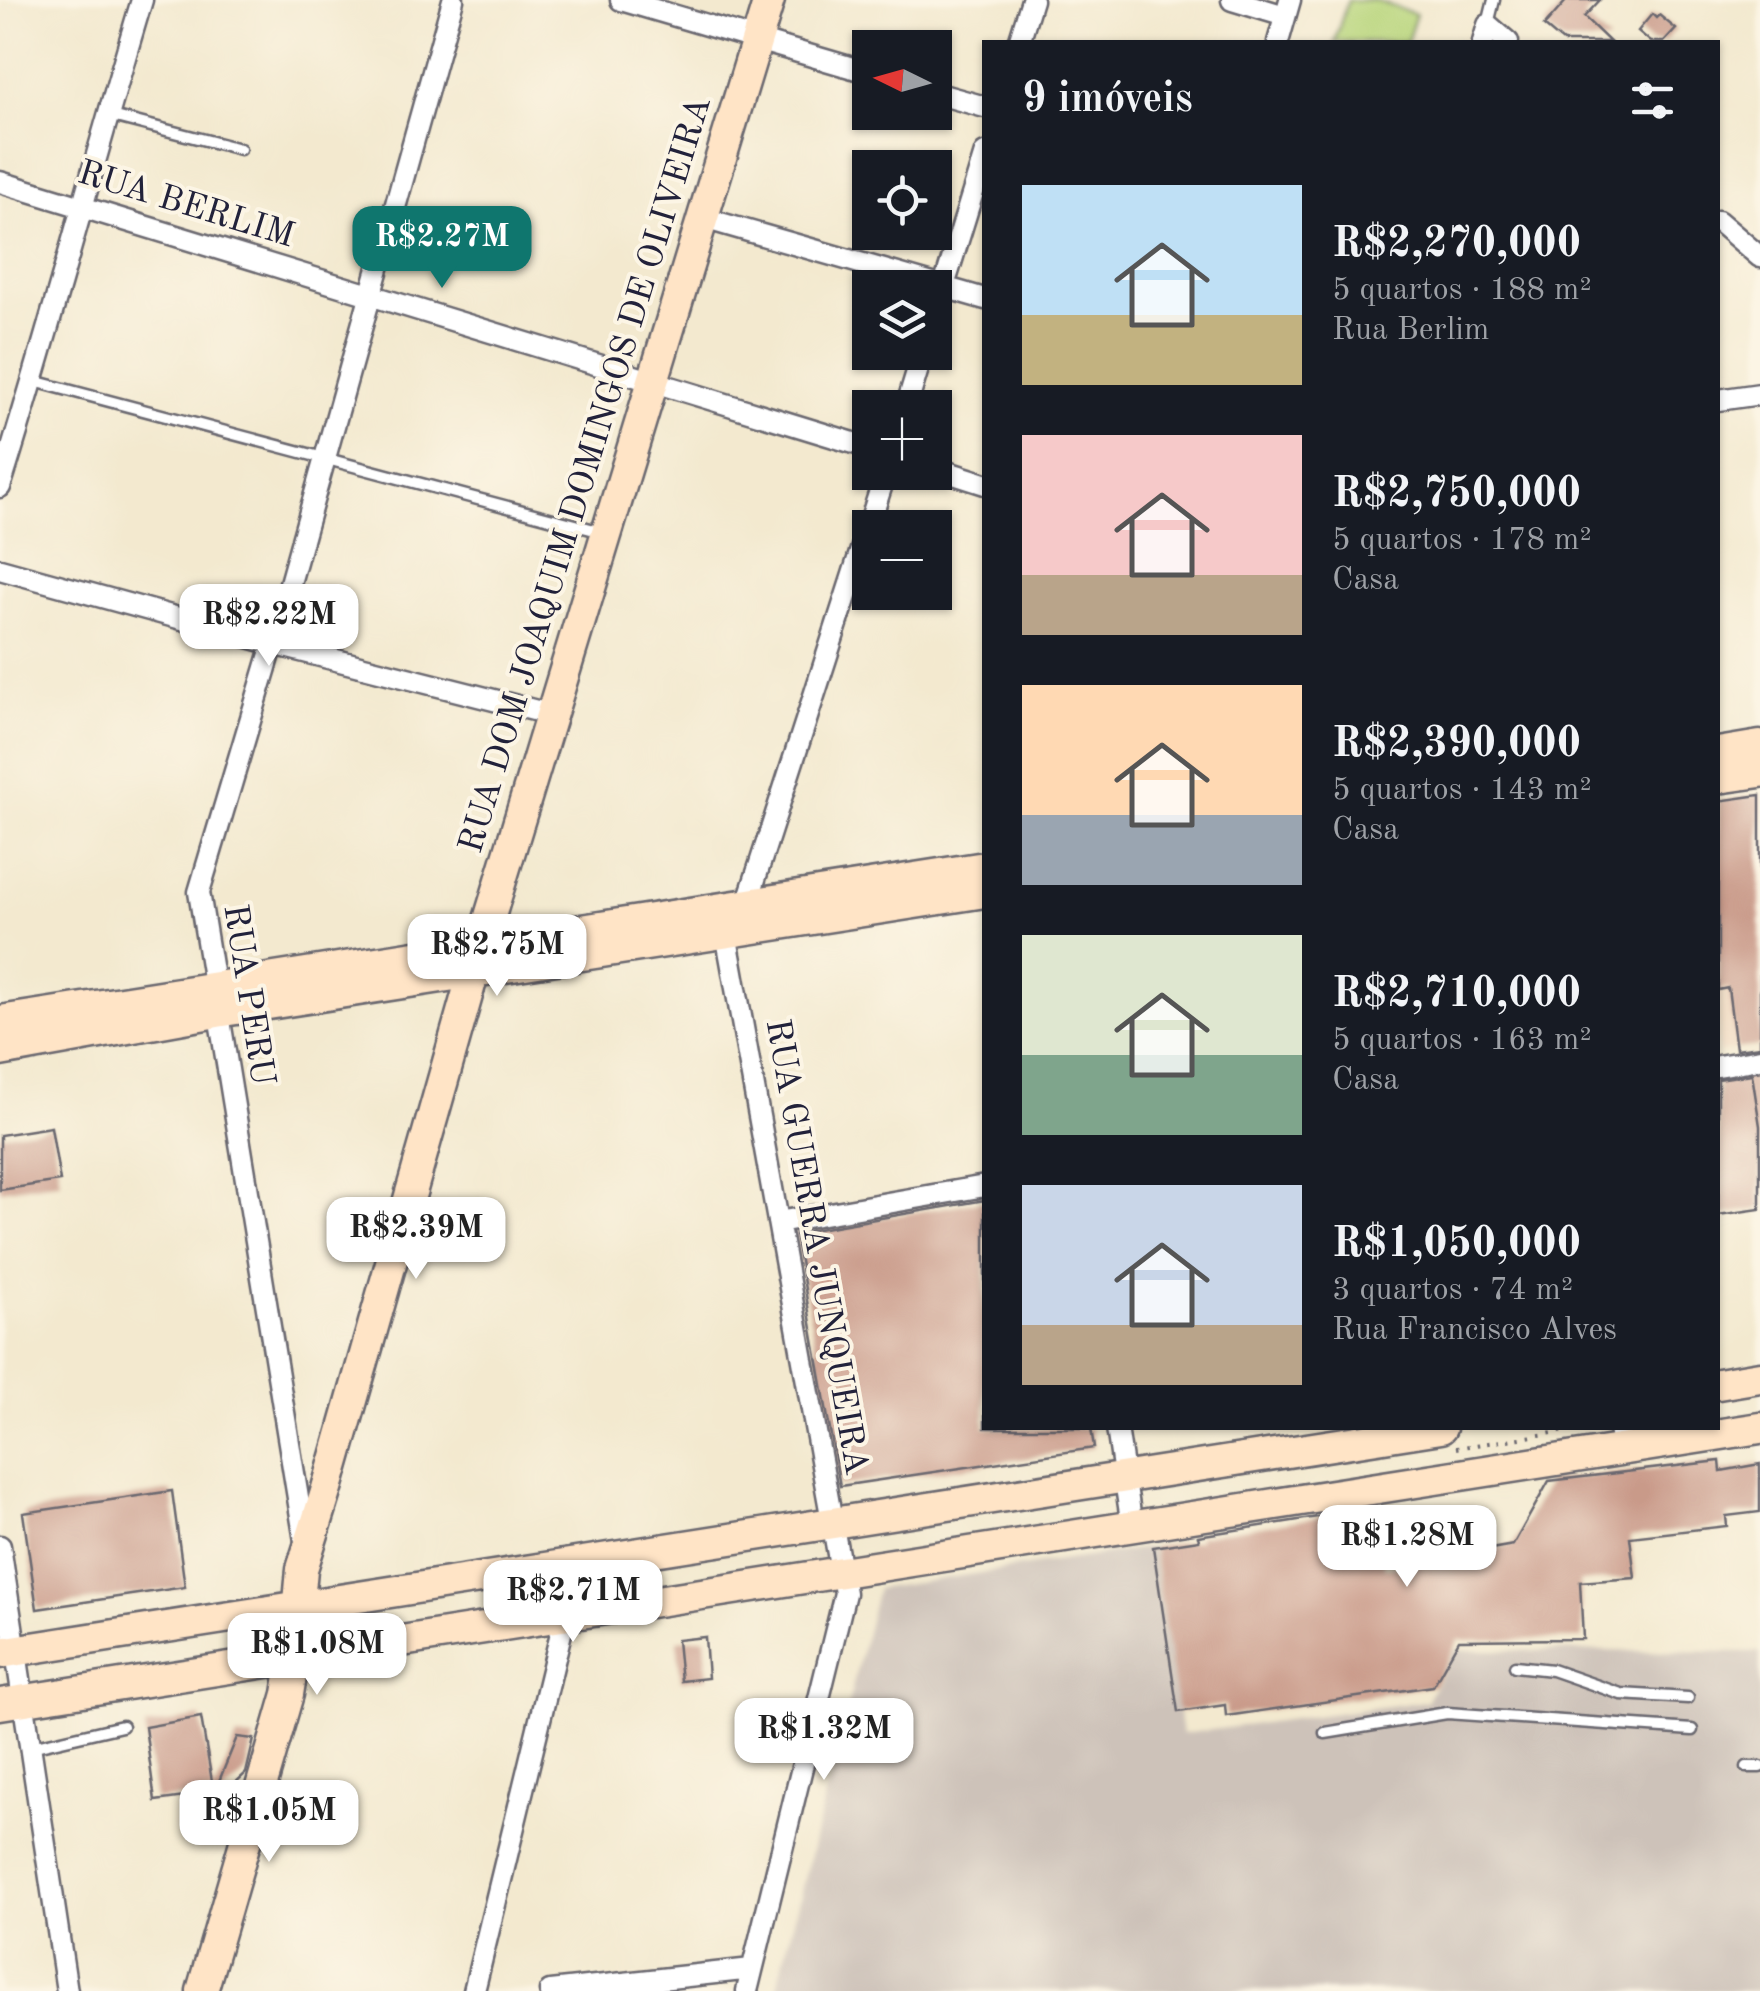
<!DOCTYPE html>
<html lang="pt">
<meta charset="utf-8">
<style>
:root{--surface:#171b24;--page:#242831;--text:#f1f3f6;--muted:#9ea1a6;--accent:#0f766e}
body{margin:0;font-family:"Old Standard TT",serif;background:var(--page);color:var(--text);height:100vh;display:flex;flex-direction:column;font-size:38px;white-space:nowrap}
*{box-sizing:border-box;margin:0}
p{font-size:32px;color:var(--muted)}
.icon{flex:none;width:55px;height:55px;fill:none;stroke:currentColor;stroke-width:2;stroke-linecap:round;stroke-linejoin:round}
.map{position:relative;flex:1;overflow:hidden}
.sheet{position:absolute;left:982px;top:40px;width:738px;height:1390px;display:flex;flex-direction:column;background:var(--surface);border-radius:0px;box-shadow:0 2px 8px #0004}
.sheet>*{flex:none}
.needle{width:65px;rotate:275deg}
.buttons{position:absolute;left:852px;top:30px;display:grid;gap:20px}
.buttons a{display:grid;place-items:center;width:100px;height:100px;border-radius:0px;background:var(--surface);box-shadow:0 2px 8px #0004;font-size:50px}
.price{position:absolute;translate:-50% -85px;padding:0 22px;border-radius:20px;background:#fff;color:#222;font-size:32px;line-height:65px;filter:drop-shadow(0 2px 5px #0008)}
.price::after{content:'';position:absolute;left:50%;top:60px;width:30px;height:22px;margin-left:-15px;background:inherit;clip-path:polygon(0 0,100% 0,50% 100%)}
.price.on{background:var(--accent);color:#fff}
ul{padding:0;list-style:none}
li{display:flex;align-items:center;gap:30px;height:250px;padding:0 40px}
li span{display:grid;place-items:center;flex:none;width:280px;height:200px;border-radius:0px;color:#555}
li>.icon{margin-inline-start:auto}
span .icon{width:120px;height:120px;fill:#fffc;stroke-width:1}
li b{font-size:42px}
h2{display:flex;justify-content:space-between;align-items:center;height:120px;padding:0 40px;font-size:42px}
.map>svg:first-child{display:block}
.built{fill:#efd6bc}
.industrial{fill:#cdc2b9}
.green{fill:#b8d57b;stroke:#6d7c5b;stroke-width:2.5}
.building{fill:#c99a89}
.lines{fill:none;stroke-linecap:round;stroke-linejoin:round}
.lane-casing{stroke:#6b686f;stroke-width:15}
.street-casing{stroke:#6b686f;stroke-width:25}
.secondary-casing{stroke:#6b686f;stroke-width:35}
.path{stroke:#6b686f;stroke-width:4;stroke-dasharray:2.5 8;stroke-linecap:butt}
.lane{stroke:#fff;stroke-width:10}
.street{stroke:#fff;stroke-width:20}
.secondary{stroke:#ffe4c6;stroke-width:30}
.labels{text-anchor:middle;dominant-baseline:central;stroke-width:8;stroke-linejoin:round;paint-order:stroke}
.street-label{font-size:35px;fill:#22223b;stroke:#fcf5e5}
</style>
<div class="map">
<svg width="1760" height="1991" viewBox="0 0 1760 1991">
<rect width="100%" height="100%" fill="#fcf5e5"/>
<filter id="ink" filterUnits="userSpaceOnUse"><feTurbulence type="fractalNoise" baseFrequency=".01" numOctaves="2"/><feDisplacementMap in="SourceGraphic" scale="20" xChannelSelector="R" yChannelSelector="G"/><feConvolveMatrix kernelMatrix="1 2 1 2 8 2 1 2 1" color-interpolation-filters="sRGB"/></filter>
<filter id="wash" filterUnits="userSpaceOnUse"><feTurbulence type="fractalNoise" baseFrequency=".0048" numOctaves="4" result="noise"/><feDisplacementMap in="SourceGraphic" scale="40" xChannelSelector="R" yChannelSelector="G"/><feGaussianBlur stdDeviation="2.25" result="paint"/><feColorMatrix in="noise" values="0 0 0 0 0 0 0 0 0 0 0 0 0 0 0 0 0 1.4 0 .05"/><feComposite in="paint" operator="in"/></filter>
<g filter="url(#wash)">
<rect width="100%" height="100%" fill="#f3e9cf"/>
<path class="built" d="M1718,920L1737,1050L1718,1053Z"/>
<path class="industrial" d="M1152,1547L1182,1734L1426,1701L1455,1650L1760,1652V1991H776L877,1589Z"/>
<path class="green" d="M1348,0H1373L1416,14L1407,42H1334Z"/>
<g id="blocks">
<path class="building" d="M1567,0H1600L1584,17L1610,42H1563L1544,26Z
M1652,14L1656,18L1659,15L1676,29L1664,42H1651L1638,31Z
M1760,795V1046L1736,1049L1728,988L1718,990V801Z
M1752,1074L1760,1126V1209L1718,1215V1079Z
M51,1127L60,1181L0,1190V1135Z
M985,1200V1428H1091L1094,1448L840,1486L795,1233Z
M1720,1461L1721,1471L1760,1464V1512L1726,1516L1727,1526L1630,1537L1635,1578L1580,1582L1583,1639L1459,1640L1433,1686L1226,1716L1225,1705L1178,1712L1153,1547L1199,1540L1198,1536L1375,1508L1385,1568L1513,1545L1549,1481Z
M172,1491L185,1587L37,1609L23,1513Z
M705,1637L708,1678L681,1681L677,1640Z
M201,1717L214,1793L155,1801L145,1727Z
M237,1737L254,1739L246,1773L208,1808Z"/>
</g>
</g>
<g filter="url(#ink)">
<use href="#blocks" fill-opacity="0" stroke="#6b686f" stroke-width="2.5"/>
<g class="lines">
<defs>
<path id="lane" d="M1488,24L1494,0
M108,115L240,149
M34,381L602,532
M1515,1666L1552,1670L1621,1694L1688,1698
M1325,1733L1447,1713L1692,1730
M31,1747L122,1726
M1747,1767H1760"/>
<path id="street" d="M621,0L870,73
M1232,0L1285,16
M1019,42L1032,0
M1278,42L1290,0
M1483,42L1488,25L1508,42
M935,93L985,107
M0,182L870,448
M703,218L985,299
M1718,221L1760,257
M935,315L985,153
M1718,400L1760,394
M906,408L923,352
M935,468L985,484
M0,487C51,326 93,162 142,0
M0,569L273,644L553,715
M1718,1066L1760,1059
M778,1222L985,1186
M1117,1428L1132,1526
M1619,1428L1622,1449
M0,1546L67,1991
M306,1547L199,892L273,644L453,0
M474,1991L578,1563
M550,1991L752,1969
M747,1991L845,1593L726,933L747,904L886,472"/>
<path id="secondary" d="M1718,753L1760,746
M1718,778L1760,772
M0,1021L985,867
M0,1051L217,1012L985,892
M1718,1384L1760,1377
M0,1653L1441,1428
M0,1704L1760,1428
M202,1991L288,1694L294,1658L302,1569L326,1492L481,946L769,0"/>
</defs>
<use href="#lane" class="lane-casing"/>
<use href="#street" class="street-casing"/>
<use href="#secondary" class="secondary-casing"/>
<path class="path" d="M1456,1448L1585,1428"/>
<use href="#lane" class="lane"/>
<use href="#street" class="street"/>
<use href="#secondary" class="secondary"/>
</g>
</g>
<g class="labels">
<g class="street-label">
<text transform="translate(186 205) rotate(17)">RUA BERLIM</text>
<text transform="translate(586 475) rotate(-73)">RUA DOM JOAQUIM DOMINGOS DE OLIVEIRA</text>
<text transform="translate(248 995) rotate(81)">RUA PERU</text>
<text transform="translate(816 1247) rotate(80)">RUA GUERRA JUNQUEIRA</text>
</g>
</g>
</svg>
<div class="buttons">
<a><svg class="needle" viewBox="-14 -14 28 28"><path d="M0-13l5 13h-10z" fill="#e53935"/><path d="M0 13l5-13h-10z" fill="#9ea1a6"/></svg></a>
<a><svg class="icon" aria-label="locate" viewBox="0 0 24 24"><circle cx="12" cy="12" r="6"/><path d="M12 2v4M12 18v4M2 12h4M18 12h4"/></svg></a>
<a><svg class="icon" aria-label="layers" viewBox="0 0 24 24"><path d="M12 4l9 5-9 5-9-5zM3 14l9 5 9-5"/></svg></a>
<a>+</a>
<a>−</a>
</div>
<b class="price on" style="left:442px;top:291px">R$2.27M</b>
<b class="price" style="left:269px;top:669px">R$2.22M</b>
<b class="price" style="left:497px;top:999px">R$2.75M</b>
<b class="price" style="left:416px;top:1282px">R$2.39M</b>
<b class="price" style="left:1407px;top:1590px">R$1.28M</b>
<b class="price" style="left:573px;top:1645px">R$2.71M</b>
<b class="price" style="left:317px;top:1698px">R$1.08M</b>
<b class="price" style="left:824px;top:1783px">R$1.32M</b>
<b class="price" style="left:269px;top:1865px">R$1.05M</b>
<section class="sheet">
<h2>9 imóveis<svg class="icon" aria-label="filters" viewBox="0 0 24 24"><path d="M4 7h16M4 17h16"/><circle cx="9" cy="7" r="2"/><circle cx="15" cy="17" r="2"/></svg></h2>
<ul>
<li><span style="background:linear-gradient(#bfe0f5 65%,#c2b280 0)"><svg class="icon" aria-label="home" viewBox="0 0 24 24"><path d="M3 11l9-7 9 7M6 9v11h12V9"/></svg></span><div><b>R$2,270,000</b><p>5 quartos · 188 m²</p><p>Rua Berlim</p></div></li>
<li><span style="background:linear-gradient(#f6c9c9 70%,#b9a48a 0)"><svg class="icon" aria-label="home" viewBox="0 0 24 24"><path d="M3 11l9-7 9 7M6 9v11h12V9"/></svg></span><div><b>R$2,750,000</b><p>5 quartos · 178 m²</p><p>Casa</p></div></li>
<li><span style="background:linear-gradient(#ffd9b3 65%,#9aa5b1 0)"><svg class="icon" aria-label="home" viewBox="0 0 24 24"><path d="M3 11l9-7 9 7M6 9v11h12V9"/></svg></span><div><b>R$2,390,000</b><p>5 quartos · 143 m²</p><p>Casa</p></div></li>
<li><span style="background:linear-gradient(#dfe7d0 60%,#7fa58c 0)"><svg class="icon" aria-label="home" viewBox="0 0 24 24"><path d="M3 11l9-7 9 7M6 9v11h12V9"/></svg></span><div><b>R$2,710,000</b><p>5 quartos · 163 m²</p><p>Casa</p></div></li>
<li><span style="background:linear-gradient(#c9d6e8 70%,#b9a48a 0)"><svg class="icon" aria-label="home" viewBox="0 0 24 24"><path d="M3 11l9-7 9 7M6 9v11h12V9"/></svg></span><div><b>R$1,050,000</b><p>3 quartos · 74 m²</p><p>Rua Francisco Alves</p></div></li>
</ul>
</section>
</div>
